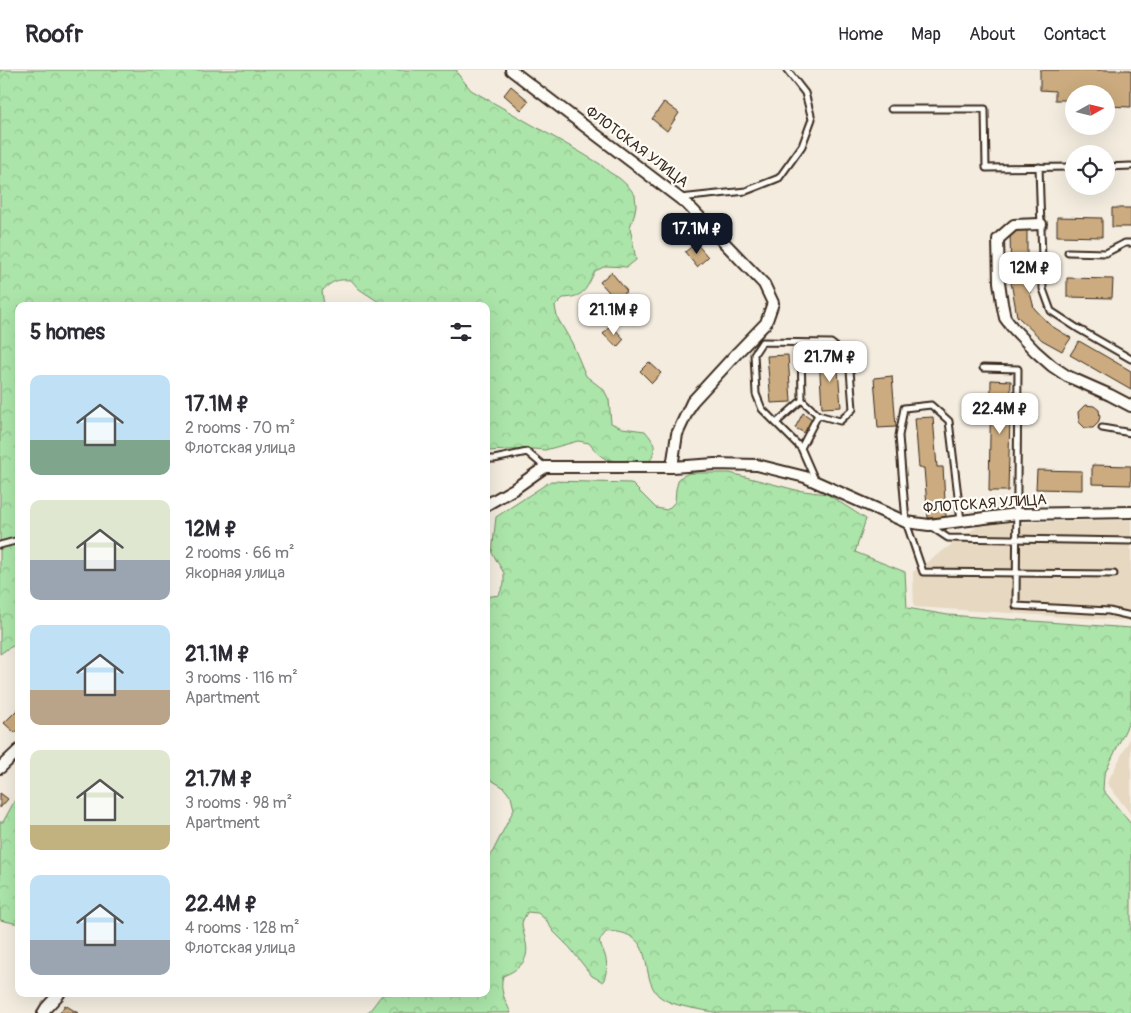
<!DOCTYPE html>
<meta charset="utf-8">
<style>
:root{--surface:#fff;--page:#f7f7f7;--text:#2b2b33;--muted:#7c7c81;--line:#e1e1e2;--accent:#111827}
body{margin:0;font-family:Pangolin,sans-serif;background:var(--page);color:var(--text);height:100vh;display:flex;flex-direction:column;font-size:19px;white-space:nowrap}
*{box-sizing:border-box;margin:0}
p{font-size:16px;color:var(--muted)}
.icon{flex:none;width:28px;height:28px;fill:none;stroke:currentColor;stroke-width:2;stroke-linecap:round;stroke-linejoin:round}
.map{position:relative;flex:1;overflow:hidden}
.panel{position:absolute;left:15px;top:232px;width:475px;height:695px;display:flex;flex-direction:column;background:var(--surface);border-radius:10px;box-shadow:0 5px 20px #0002}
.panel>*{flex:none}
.needle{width:32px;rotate:82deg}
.controls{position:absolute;left:1065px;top:15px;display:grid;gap:10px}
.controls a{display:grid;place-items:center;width:50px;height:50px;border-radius:50%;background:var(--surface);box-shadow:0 5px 20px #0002;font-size:25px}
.price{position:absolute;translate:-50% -42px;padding:0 11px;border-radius:10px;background:#fff;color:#222;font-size:16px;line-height:32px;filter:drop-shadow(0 1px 2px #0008)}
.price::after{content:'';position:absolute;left:50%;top:30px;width:15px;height:11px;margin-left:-8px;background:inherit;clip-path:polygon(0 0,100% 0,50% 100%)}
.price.on{background:var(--accent);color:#fff}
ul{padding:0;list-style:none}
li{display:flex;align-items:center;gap:15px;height:125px;padding:0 15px}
li span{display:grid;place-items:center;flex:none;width:140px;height:100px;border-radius:10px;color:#555}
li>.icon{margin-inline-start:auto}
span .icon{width:60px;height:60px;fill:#fffc;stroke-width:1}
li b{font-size:21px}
h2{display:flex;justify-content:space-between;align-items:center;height:60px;padding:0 15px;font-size:21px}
header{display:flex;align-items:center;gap:30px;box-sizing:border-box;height:70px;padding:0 25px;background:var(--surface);border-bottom:1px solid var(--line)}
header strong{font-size:24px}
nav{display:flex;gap:28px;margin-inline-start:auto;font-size:18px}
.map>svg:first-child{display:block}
.built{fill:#e7d8c2}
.forest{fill:url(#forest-crowns);stroke:#738864}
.building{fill:#cbab7f;stroke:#3b2a1e}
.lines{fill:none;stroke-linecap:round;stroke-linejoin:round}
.service-casing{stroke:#3b2a1e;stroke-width:9}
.minor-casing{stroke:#3b2a1e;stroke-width:14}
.service{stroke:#fdfcf7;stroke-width:5}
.minor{stroke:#fdfcf7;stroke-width:10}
.labels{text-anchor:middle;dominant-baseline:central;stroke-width:4.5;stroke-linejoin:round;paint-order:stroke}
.street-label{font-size:15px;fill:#3b2a1e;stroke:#fdfcf7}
</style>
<header>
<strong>Roofr</strong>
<nav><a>Home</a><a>Map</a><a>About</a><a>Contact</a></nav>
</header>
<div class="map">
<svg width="1131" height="943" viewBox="0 0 1131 943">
<defs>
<pattern id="forest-crowns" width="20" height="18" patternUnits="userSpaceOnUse" patternTransform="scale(1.25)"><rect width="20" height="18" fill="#abe5a9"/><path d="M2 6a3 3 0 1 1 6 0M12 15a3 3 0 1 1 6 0" fill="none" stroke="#94c591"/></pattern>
</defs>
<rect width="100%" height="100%" fill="#f3ecdf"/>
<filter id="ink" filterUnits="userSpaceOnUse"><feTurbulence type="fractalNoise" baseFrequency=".02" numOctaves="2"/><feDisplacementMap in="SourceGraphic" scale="10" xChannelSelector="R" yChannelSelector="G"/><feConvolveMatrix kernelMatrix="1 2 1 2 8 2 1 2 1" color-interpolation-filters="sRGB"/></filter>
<g filter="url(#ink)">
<path class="built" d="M1131,450V551L914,537L913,502L982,453Z
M1131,667V745L1107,713Z"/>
<path class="forest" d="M0,0H457V3L471,20L580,82L600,94L609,102L619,108L628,116L635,125L636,136L634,146L630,157L636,190L627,197L606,196L595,201C586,218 586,227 563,228L555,236L557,247L572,273L586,306L604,320L609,330L611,353L622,358L645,361C655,373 657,377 650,391C640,391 615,392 606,389C599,386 593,378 589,373L578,371L545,380L533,379L486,381V236H385L359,219L351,210C337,209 332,211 322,221L324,236H19V573L7,579L0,584Z
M689,403H730L796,420L827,424L866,449L855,482L905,502L907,538L948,545L1131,558V648L1104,705L1103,720L1131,754V943H718C701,939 672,937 659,926C642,910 652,880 632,867C623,862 616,861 606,862L599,871C606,886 610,895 603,912L592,906L570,878L553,861L547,851L538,843L527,842C526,845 523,849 522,853C522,860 525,866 526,873C530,891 518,900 503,906C499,920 505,930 511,943H367C373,938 377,930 383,924H486V790L493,781L514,739L511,727L503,717L486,707V527L499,525L504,514V503L492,483L496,447L551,411L631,413L656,438L667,440L675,432L676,419L679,408Z
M19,723V854L0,850V752H3Z"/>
<path class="building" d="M1040,0H1131V37L1106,36V24H1074V30H1055V21L1040,20Z
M511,16L529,31L521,40L504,25Z
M664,32L679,43L667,61L652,49Z
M1112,138H1131V157H1112Z
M1057,147L1102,148V167L1057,166Z
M1010,160H1027V211L1034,238L1050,255L1071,268L1062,281L1042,270L1017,246L1011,212Z
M696,173L708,187L697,197L685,182Z
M611,202L627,221L616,230L600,212Z
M1067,208L1113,209L1112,228L1067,227Z
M611,255L624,269L617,277L603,264Z
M1079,271L1131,301V320L1070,285Z
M788,285L791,332L771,333L767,286Z
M837,287L841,337L822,338L819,288Z
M649,292L661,303L652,313L640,301Z
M892,306L896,357L878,358L874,308Z
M991,310L1011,311L1008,421H989Z
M1085,335L1094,336L1099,340L1100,347L1098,353L1093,358H1085L1079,352L1078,342Z
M803,343L812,349L805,363L795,358Z
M933,347L937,397H943L946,447L928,448L924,398H919L915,348Z
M1092,395L1131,396V415L1092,414Z
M1037,400L1082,401V420L1036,419Z
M18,639L19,659L15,663L4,653Z
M0,723L8,729L0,738Z
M65,935L78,943H60Z"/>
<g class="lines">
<defs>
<path id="service" d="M891,39H985L986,98L1074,97
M1039,97L1043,219L1051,241L1077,258L1131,289
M1106,97L1131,96
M680,128L746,121L779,108L802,76L812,49L805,23L787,0
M1068,182L1106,183L1125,173H1131
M801,273L802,330L818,345
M983,298L1018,299L1016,536L1109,541L1131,546
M776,353L802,330
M1102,358L1131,363
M801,378L818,345L840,351L853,339L849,287L831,273L762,272L754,284L756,324L762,339L801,378L815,410
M486,389H494L527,382L545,397
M961,451L949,351L931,335L904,338L899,366L906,452L923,502L1114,504
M930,456L948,468L1131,471
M0,475L19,470"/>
<path id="minor" d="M511,0L687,134L764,214L773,233L766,253L737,283L692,332L677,364L672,397
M1041,154L1014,155L998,169L999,212L1002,233L1005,248L1012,257L1035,281L1052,296L1067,306L1110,325L1131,336
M486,435L514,419L545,397H672L715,394L757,395L805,407L906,452L929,455L1017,444L1131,442
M0,698L19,680
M43,943L46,938L59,924"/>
</defs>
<use href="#service" class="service-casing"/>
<use href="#minor" class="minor-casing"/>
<use href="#service" class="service"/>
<use href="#minor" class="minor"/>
</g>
</g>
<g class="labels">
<g class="street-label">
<text transform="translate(637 77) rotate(37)">ФЛОТСКАЯ УЛИЦА</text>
<text transform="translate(985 434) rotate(-4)">ФЛОТСКАЯ УЛИЦА</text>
</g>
</g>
</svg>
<div class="controls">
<a><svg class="needle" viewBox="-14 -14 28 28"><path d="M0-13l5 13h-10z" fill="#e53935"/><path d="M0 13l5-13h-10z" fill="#7c7c81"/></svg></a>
<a><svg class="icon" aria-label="locate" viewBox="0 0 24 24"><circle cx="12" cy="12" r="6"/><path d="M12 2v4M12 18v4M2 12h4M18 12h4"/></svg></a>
</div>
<b class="price on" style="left:697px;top:185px">17.1M ₽</b>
<b class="price" style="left:1030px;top:224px">12M ₽</b>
<b class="price" style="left:614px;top:266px">21.1M ₽</b>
<b class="price" style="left:830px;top:313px">21.7M ₽</b>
<b class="price" style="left:1000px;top:365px">22.4M ₽</b>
<section class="panel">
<h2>5 homes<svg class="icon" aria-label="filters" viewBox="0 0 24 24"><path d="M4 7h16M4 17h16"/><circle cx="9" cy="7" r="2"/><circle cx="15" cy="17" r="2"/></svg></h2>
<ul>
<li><span style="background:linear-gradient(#bfe0f5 65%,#7fa58c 0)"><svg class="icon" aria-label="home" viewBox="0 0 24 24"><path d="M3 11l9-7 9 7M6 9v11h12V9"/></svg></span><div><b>17.1M ₽</b><p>2 rooms · 70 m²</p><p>Флотская улица</p></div></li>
<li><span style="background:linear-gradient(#dfe7d0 60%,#9aa5b1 0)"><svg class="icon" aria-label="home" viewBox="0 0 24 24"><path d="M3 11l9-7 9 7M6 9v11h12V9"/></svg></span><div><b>12M ₽</b><p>2 rooms · 66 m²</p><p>Якорная улица</p></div></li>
<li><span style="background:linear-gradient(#bfe0f5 65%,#b9a48a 0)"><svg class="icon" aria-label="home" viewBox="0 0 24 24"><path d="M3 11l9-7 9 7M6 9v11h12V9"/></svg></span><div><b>21.1M ₽</b><p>3 rooms · 116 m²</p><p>Apartment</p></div></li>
<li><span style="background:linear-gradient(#dfe7d0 75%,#c2b280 0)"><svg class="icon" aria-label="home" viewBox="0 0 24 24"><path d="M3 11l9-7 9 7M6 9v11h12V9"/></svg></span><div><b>21.7M ₽</b><p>3 rooms · 98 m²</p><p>Apartment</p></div></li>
<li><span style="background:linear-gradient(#bfe0f5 65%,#9aa5b1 0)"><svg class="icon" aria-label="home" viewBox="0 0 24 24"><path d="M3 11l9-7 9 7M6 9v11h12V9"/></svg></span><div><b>22.4M ₽</b><p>4 rooms · 128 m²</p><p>Флотская улица</p></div></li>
</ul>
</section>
</div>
